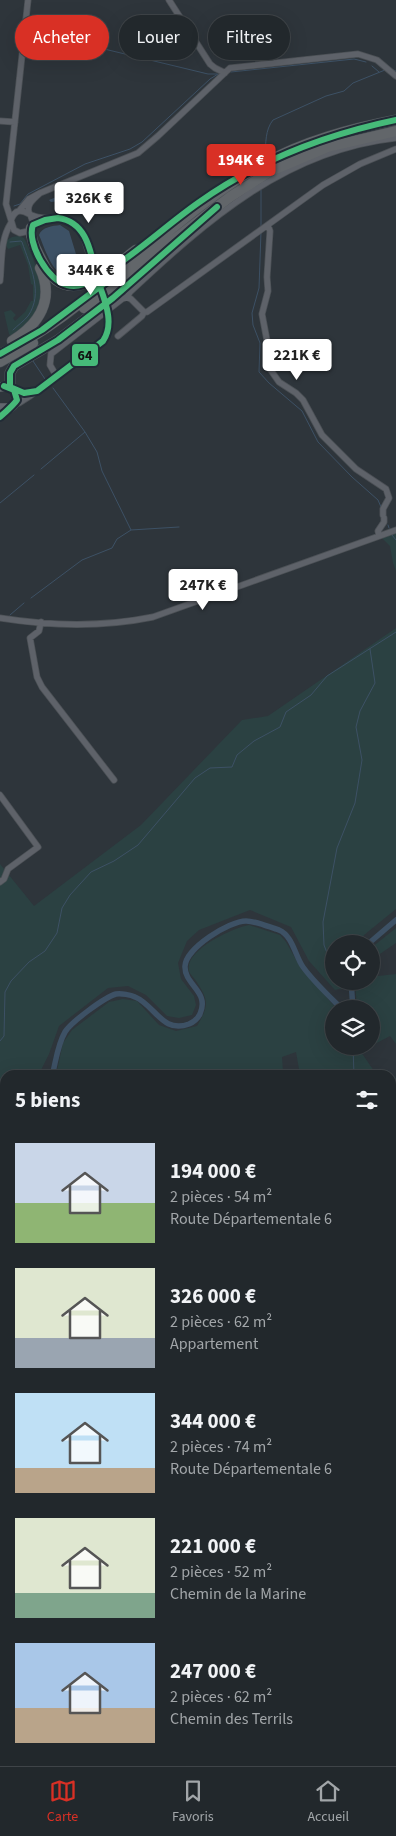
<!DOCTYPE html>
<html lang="fr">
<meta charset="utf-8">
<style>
:root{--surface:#22282c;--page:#2a3034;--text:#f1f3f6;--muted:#a2a6a9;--line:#3f4448;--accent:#d93025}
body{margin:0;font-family:"Source Sans 3",sans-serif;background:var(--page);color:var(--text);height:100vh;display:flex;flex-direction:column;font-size:19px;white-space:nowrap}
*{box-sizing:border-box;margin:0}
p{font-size:16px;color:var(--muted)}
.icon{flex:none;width:28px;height:28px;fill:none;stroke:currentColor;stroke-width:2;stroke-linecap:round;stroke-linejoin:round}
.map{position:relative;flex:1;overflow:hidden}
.side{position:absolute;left:0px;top:1070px;width:396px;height:696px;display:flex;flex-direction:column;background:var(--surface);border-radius:15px 15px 0 0;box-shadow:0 5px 20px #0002,0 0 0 1px var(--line)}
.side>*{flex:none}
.hud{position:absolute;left:15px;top:15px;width:366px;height:45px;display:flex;gap:10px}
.tools{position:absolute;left:325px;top:935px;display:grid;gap:10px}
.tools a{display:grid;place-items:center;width:55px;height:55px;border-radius:50%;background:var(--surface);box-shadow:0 5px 20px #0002,0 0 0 1px var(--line);font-size:25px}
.price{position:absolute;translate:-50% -42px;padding:0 11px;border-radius:5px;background:#fff;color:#222;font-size:16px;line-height:32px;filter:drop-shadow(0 1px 2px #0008)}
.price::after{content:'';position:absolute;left:50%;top:30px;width:15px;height:11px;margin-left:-8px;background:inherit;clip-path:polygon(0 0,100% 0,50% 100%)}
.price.selected{background:var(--accent);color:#fff}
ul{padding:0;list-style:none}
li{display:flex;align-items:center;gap:15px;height:125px;padding:0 15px}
li span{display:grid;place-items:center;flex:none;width:140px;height:100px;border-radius:0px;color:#555}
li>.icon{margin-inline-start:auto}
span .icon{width:60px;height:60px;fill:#fffc;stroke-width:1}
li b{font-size:21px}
h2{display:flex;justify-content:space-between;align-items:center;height:60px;padding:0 15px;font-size:21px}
.tag{padding:0 18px;border-radius:22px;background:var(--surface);box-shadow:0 5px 20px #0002,0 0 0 1px var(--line);font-size:18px;line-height:45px}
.tag.selected{background:var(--accent);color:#fff}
.tabs{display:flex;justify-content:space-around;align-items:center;height:70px;border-top:1px solid var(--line);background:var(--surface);font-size:14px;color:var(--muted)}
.tabs a{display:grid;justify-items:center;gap:2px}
.tabs .selected{color:var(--accent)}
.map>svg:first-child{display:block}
.green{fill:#2b4142;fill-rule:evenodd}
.water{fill:#3d5165}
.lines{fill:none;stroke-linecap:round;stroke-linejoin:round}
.stream{stroke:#3d5165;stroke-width:1}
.canal{stroke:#3d5165;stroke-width:5.5}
.minor-casing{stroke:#4c5156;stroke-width:7}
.secondary-casing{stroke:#4c5156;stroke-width:10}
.trunk-casing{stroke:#4b5157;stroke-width:11}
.minor{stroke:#5e6269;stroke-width:5.5}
.secondary{stroke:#62676e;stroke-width:9}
.trunk{stroke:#62666a;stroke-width:10}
.minor-bridge-casing{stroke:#4c5156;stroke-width:7;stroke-linecap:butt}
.minor-bridge{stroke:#5e6269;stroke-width:5.5}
.bus-1-casing{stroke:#212b36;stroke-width:10}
.bus-1{stroke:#46ba79;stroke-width:6}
.line-badge{stroke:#212b36;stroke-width:2}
.pale-badge-label{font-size:14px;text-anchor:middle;font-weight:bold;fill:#111}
</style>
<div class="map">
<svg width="396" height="1766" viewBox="0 0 396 1766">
<rect width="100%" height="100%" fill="#2e353b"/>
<path class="green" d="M19,236L24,238L26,242C35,264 51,294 34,316C28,324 19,330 12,337L9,334L4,312L11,310L16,315L13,318L15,321L25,312L31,301H33V285L31,284L28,265L20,245L8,249L6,245L7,240L12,237Z
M396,532V571L393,563L390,546L381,537Z
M396,628V909L364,935L358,944H334V981H343V988L335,990L309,961L291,927L250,910L199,930L187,941L178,963L181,979L194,996L196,1005L192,1015L179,1018L167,1016L146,995L128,986L108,988L59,1026L49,1054L40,1072L35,1075H5V1092L0,1095V864L34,906L141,825L242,720L268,716Z
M249,925L280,935L286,942L302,970L337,1009H334V1046H371L361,1052L374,1071L387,1070L396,1078V1766H354L353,1761H391V1075H56L63,1043L72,1030L109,1002L123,999L137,1001L159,1025L176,1031L197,1026C209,1006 209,1000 196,981C194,978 190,974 189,971C184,950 233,928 249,925ZM296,1052L299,1069L283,1072L282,1057Z
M396,928V943L371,960V948Z
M371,965L378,976L396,974V1044L390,1036L371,1046V1009H357L355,981H371Z
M5,1107V1423L0,1417V1111Z
M0,1704L5,1706V1752L0,1750Z
M24,1761H120L114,1766H31V1765Z
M133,1761H198L205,1766H127Z"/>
<path class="water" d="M78,188L82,189L85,200L82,204L65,209L61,201L51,202L49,200Z
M60,225L69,231L79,264L76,273C56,287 45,249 39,235C42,227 52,226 60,225Z"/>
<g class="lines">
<path class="stream" d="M71,41L208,74H217
M372,66L379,72
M393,70L396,71
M231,72L354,59L366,62
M265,155C266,143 265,130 273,120L326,96L344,91L353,83L385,70
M14,206L20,204L28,194L85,164L130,149L142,142L210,79L218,74
M261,226V190
M261,232L259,288L252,313L253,325L260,343L259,372L269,383L302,411L318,442L352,477L378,500L381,507
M10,242L21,241L22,242C30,266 44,293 28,316C24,321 18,325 13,330
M33,361L45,379
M41,469L85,432L53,388
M0,503L34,475
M388,525L389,528
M131,530L179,527
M392,535L396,540
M31,598L82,560L112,548L117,539L131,530L102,471L97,452L85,432
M10,615L24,603
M334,971L324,945L323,922L337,848L355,803L362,760L356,727L360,711L375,683L370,649
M0,1041L4,1036L5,992L11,981L29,962L45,951L57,933L62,908L70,895L91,872L114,861L138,845L195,778L210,768L232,767L237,755L254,741L280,727L286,712L311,695L327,676L396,632
M353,1046L354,1075
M0,1361L5,1365
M217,1761L226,1766"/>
<path class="canal" d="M368,944L396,920
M351,981L353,1009
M50,1075L53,1072C56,1060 58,1044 65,1032C71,1022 105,997 116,994C121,993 131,995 135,997C155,1005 162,1034 189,1024C194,1022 198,1018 200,1014C210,991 184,985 185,966C186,948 229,921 246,921C256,921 269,927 279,930C293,936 295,956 303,967C313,981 330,997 342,1009
M0,1104L5,1100"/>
<defs>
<path id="minor" d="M169,0L210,64L215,68L225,73
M0,121L15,122
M40,193L138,153L158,136L230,68L358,54L377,60L396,76
M19,211L29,199L40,193C34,199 26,204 29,213
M30,214L33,222L29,231L20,233L14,230L11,220C13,216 14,212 19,211C25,210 29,215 34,216C52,222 70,213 82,232L94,269
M11,220L6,204L28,0
M268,225L270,231L267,277L268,291L262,314L268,346L270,369L279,382L296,393L303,400L322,435L356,469L386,489L389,498L383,509V515
M0,281C2,262 0,240 11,223
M127,297L131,299L144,312
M118,336L142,316L144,312H147L323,185L360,164L396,149
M57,377L50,365L51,354L122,299L127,297L130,292C207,220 286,150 396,138
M15,390L24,393L35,391
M16,403H19L30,396L98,346L106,337L108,317
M379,535L378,531L384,522V518
M0,618C50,626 104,627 153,617L396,530
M41,622L39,631L30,638L37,677L42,687L114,780
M0,795L38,847L8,869L4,879L0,882
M0,1423L5,1429
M206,1761L212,1766"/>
<path id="secondary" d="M0,387L7,386L12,388C19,395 18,403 10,408H0"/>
<path id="trunk" d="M31,228C30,240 37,251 42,261C66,312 107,272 136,250
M84,308L230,197L269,172L328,147L396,131
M12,341C39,324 55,300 40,268
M0,354C44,334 81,303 118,272C165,235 211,193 263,164C304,141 350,129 396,120
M0,362L33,343
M10,387V373L14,366L58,340L113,298L138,275"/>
</defs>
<use href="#minor" class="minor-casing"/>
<use href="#secondary" class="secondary-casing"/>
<use href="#trunk" class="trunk-casing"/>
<use href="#minor" class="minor"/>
<use href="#secondary" class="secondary"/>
<use href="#trunk" class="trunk"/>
<defs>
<path id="minor-bridge" d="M94,269L108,317"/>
</defs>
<use href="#minor-bridge" class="minor-bridge-casing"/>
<use href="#minor-bridge" class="minor-bridge"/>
<defs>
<path id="bus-1" d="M58,218C88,222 91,254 97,278C88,283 78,288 67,285C49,282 26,243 33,225L45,220Z
M97,278C133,257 164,227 198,203C258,160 324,135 396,120
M0,354L42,330L106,282
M10,387L24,393L37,391L103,341C116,322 103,297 97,278
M10,387V373L14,366L58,340L113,298L217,207
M0,417C6,411 12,407 17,400L14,390L4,386"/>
</defs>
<use href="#bus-1" class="bus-1-casing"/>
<use href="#bus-1" class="bus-1"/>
</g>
<rect class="line-badge" x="71" y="343" width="28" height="24" rx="5" fill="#46ba79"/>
<g class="pale-badge-label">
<text x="85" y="360">64</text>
</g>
</svg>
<div class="tools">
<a><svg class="icon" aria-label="locate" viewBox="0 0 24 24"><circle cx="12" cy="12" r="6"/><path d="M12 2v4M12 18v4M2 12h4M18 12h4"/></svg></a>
<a><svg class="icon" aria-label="layers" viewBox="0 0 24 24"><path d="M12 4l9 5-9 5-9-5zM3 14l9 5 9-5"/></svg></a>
</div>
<b class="price selected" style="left:241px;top:186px">194K €</b>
<b class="price" style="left:89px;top:224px">326K €</b>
<b class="price" style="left:91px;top:296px">344K €</b>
<b class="price" style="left:297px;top:381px">221K €</b>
<b class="price" style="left:203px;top:611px">247K €</b>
<div class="hud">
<a class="tag selected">Acheter</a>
<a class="tag">Louer</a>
<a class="tag">Filtres</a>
</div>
<section class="side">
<h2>5 biens<svg class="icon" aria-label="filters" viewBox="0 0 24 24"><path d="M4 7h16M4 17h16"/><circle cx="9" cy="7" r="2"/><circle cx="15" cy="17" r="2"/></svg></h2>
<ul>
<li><span style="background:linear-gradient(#c9d6e8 60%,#8fb573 0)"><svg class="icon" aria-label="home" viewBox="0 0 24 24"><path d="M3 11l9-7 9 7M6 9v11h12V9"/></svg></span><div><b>194 000 €</b><p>2 pièces · 54 m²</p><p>Route Départementale 6</p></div></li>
<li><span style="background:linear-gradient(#dfe7d0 70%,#9aa5b1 0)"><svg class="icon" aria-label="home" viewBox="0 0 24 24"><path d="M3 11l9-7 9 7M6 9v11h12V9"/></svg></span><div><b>326 000 €</b><p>2 pièces · 62 m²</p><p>Appartement</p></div></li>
<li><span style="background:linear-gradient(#bfe0f5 75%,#b9a48a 0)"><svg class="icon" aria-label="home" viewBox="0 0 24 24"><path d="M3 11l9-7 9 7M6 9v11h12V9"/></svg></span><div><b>344 000 €</b><p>2 pièces · 74 m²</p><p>Route Départementale 6</p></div></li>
<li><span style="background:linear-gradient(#dfe7d0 75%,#7fa58c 0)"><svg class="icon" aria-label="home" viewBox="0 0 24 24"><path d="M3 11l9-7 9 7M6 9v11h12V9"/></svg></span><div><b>221 000 €</b><p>2 pièces · 52 m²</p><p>Chemin de la Marine</p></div></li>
<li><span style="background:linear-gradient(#a9c7e8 65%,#b9a48a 0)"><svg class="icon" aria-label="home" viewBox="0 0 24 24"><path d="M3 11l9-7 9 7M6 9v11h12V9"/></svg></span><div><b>247 000 €</b><p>2 pièces · 62 m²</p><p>Chemin des Terrils</p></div></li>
</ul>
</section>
</div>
<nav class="tabs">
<a class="selected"><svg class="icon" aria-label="map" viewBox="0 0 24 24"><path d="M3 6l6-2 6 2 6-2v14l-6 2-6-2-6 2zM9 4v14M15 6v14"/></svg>Carte</a>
<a><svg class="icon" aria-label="saved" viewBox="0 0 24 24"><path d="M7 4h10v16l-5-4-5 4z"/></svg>Favoris</a>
<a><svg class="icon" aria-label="home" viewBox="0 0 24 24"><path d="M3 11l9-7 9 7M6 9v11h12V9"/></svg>Accueil</a>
</nav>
